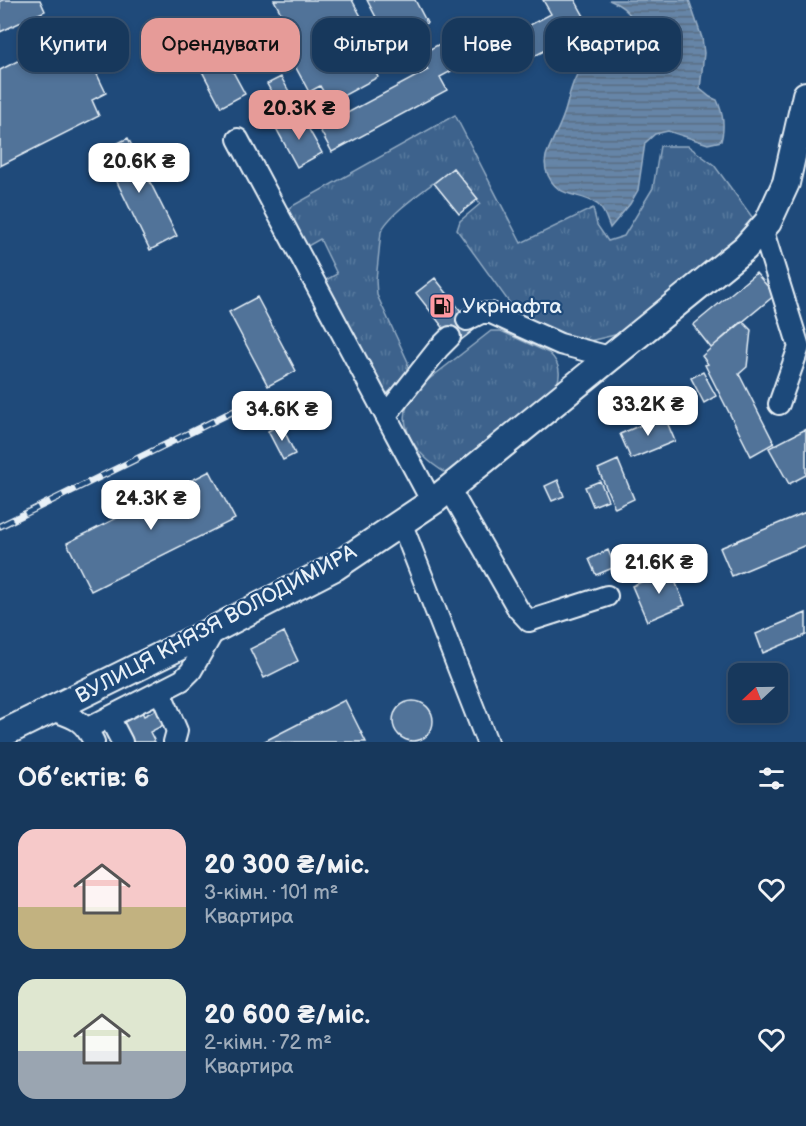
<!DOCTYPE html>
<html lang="uk">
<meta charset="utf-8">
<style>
:root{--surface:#17385c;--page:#203f62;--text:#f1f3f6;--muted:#9eacbb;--line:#365272;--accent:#e69b98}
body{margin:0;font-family:"Balsamiq Sans",sans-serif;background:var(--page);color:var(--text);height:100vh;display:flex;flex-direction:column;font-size:22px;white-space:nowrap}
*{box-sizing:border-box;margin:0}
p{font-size:20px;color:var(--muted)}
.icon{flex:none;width:33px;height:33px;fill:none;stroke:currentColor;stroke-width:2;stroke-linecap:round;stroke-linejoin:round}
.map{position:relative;height:742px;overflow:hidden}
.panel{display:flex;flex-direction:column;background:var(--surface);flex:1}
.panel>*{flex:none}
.guide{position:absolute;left:18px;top:18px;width:771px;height:54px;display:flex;gap:12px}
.needle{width:39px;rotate:248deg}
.tools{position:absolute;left:728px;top:663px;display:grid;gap:12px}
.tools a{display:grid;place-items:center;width:60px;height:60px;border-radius:12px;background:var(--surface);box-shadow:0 3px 9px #0003,0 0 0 2px var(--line);font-size:30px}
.price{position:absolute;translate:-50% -51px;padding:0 14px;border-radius:12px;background:#fff;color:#222;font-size:20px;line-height:39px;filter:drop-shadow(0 2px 3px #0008)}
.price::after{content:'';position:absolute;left:50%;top:36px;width:18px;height:14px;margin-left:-9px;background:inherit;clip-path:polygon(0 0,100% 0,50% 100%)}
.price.selected{background:var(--accent);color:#111}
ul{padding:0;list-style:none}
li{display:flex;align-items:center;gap:18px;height:150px;padding:0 18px}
li span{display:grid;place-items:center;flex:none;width:168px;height:120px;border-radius:18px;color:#555}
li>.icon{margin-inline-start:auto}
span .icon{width:72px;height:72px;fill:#fffc;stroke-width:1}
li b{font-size:26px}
h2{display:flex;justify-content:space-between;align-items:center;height:72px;padding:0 18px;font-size:26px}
.chip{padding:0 21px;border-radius:18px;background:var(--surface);box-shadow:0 3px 9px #0003,0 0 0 2px var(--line);font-size:21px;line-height:54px}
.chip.selected{background:var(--accent);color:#111}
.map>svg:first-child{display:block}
.grass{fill:url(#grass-tufts);stroke:#92aac2;stroke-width:1.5}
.water{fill:url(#water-rules);stroke:#9ab0c7;stroke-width:1.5}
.building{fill:#517399;stroke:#e8f1f8;stroke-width:1.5}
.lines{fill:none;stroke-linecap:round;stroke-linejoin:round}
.minor-casing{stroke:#e8f1f8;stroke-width:24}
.major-casing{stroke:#e8f1f8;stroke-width:30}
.minor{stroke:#1f4a7a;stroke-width:20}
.major{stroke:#1f4a7a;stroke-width:26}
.rail-casing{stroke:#e8f1f8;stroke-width:7}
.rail{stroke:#1f4a7a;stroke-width:4.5;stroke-dasharray:14;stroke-linecap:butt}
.labels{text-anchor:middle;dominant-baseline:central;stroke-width:4.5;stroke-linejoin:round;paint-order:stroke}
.poi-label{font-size:21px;fill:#e8f1f8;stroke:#1f4a7a;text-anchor:start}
.street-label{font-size:21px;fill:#e8f1f8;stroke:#1f4a7a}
</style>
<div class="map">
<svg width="806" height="742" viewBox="0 0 806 742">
<defs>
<pattern id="grass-tufts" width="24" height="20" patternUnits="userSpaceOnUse" patternTransform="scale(1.5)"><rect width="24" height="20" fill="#3c628c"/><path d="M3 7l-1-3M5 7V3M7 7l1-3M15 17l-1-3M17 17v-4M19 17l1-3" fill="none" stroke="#58799d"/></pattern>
<pattern id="water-rules" width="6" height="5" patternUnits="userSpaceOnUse" patternTransform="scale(1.5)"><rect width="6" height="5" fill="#6685a7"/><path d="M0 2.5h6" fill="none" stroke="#596d82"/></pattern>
</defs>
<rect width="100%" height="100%" fill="#1f4a7a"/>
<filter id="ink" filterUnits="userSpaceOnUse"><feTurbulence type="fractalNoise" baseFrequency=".0167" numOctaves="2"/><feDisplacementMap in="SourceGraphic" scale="12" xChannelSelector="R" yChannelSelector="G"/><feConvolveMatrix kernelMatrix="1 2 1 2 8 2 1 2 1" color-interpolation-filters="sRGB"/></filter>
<g filter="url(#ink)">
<path class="grass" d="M455,115L521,243L593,208L597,225L608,241L624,236L653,188L660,146H688L714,165L755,221L742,236L641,320L619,334L585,342L566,341L519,316L457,230L460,221L480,204L453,168C435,183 389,212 381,232L376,280L377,295L408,362L406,375L389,392L383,395L324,281L337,274L320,239L306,247L287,209Z
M491,331H501L549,353C560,363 562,375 555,388L446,473C415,455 388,419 419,387Z"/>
<path class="water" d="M609,0H689L702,38L704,53L700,89L710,97L717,100C723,113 725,127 721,141L708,144L668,131L655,134L645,143L638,190L630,204L610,228C607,220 604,209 597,204C577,191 556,200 546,170C545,166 545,160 546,156C551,142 559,129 564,114C569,101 570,83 579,72C596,51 609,64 623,52C647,32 633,10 609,0Z"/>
<path class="building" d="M3,0H40L45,11L0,32V1Z
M274,0H352L381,53L369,60L378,77L330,103L320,86L309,92L273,25L284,19Z
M367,0H415L427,23L389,42Z
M543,0H575L590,27L521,63L507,37L551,14Z
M484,20L498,46L440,77L447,90L332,152L319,128L428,70L419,55Z
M76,31L106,93L92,100L99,116L0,166V70Z
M219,46L245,94L221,107L195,58Z
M281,77L296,104L282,111L267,84Z
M301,115L322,153L297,167L276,128Z
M128,138L177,236L150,250L102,151Z
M453,168L478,199L459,214L434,183Z
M756,273L775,295L711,348L693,325Z
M435,278L475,329L456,344L416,293Z
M257,297L296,371L268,386L229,312Z
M742,321L751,330L747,367L739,374L774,443L751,456L705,365L708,364L702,356Z
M703,372L716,396L704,403L691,378Z
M664,415L675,441L631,459L620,434Z
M281,424L295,454L283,460L268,431Z
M806,429V475L789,484L769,448Z
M618,460L634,499L615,508L598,469Z
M210,471L235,519L91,591L67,543Z
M558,480L564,496L552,501L545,486Z
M600,481L608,500L593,506L585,487Z
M806,512V545L732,576L720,548Z
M608,550L615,567L596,575L589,559Z
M670,569L685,605L647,621L632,586Z
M806,613V635L763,653L756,634Z
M284,632L298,661L264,678L250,649Z
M345,700L366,742H263Z
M393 721a20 20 0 1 1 40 0a20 20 0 1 1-40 0Z
M169,703L177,718L150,732L155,742H133L121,718L140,708L144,716Z"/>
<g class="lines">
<defs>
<path id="minor" d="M238,139L432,502
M762,228L799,347L779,404
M467,320L481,313H491L560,344L610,357
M386,415L438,349L450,337
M449,488L518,609L529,621L607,596
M401,522L487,742
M160,691L177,731L174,742
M51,710C74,718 83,719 94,742
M109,717L122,742
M88,728L182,680L191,671L215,629"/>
<path id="major" d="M0,735L215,629L335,567L435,500L745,248L768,222L786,183L806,95"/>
</defs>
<use href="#minor" class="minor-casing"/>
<use href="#major" class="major-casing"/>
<use href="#minor" class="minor"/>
<use href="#major" class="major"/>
<defs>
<path id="rail" d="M0,526L234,411"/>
</defs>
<use href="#rail" class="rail-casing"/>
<use href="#rail" class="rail"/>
</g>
</g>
<defs>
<symbol id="fuel-square" viewBox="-11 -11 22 22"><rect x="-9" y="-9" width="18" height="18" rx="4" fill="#ff9aa2" stroke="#1f4a7a"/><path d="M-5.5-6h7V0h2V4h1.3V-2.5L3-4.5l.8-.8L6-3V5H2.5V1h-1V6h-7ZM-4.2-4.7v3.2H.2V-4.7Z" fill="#111"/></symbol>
</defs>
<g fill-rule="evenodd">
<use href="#fuel-square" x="427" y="291" width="30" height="30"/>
</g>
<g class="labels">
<g class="poi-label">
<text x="462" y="306">Укрнафта</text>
</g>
<g class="street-label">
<text transform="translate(216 624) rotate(-28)">ВУЛИЦЯ КНЯЗЯ ВОЛОДИМИРА</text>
</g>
</g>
</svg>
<div class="tools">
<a><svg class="needle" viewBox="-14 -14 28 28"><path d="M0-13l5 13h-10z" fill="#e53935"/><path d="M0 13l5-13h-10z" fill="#9eacbb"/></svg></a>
</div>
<b class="price selected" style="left:299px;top:141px">20.3K ₴</b>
<b class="price" style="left:139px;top:194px">20.6K ₴</b>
<b class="price" style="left:648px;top:437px">33.2K ₴</b>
<b class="price" style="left:282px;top:442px">34.6K ₴</b>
<b class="price" style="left:151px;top:531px">24.3K ₴</b>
<b class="price" style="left:659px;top:595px">21.6K ₴</b>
<div class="guide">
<a class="chip">Купити</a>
<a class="chip selected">Орендувати</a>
<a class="chip">Фільтри</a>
<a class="chip">Нове</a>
<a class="chip">Квартира</a>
</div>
</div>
<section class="panel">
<h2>Об’єктів: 6<svg class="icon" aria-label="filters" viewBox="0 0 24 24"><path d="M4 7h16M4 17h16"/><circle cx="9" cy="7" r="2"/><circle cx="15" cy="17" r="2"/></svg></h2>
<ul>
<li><span style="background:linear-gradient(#f6c9c9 65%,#c2b280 0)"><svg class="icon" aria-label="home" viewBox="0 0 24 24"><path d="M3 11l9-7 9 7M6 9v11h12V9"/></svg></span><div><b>20 300 ₴/міс.</b><p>3-кімн. · 101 m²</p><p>Квартира</p></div><svg class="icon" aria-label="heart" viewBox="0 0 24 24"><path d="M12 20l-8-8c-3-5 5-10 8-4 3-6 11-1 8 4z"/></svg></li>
<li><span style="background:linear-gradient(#dfe7d0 60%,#9aa5b1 0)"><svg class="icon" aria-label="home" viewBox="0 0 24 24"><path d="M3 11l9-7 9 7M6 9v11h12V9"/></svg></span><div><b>20 600 ₴/міс.</b><p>2-кімн. · 72 m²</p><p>Квартира</p></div><svg class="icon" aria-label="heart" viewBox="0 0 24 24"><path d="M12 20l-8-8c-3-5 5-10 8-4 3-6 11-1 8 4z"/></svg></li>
</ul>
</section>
